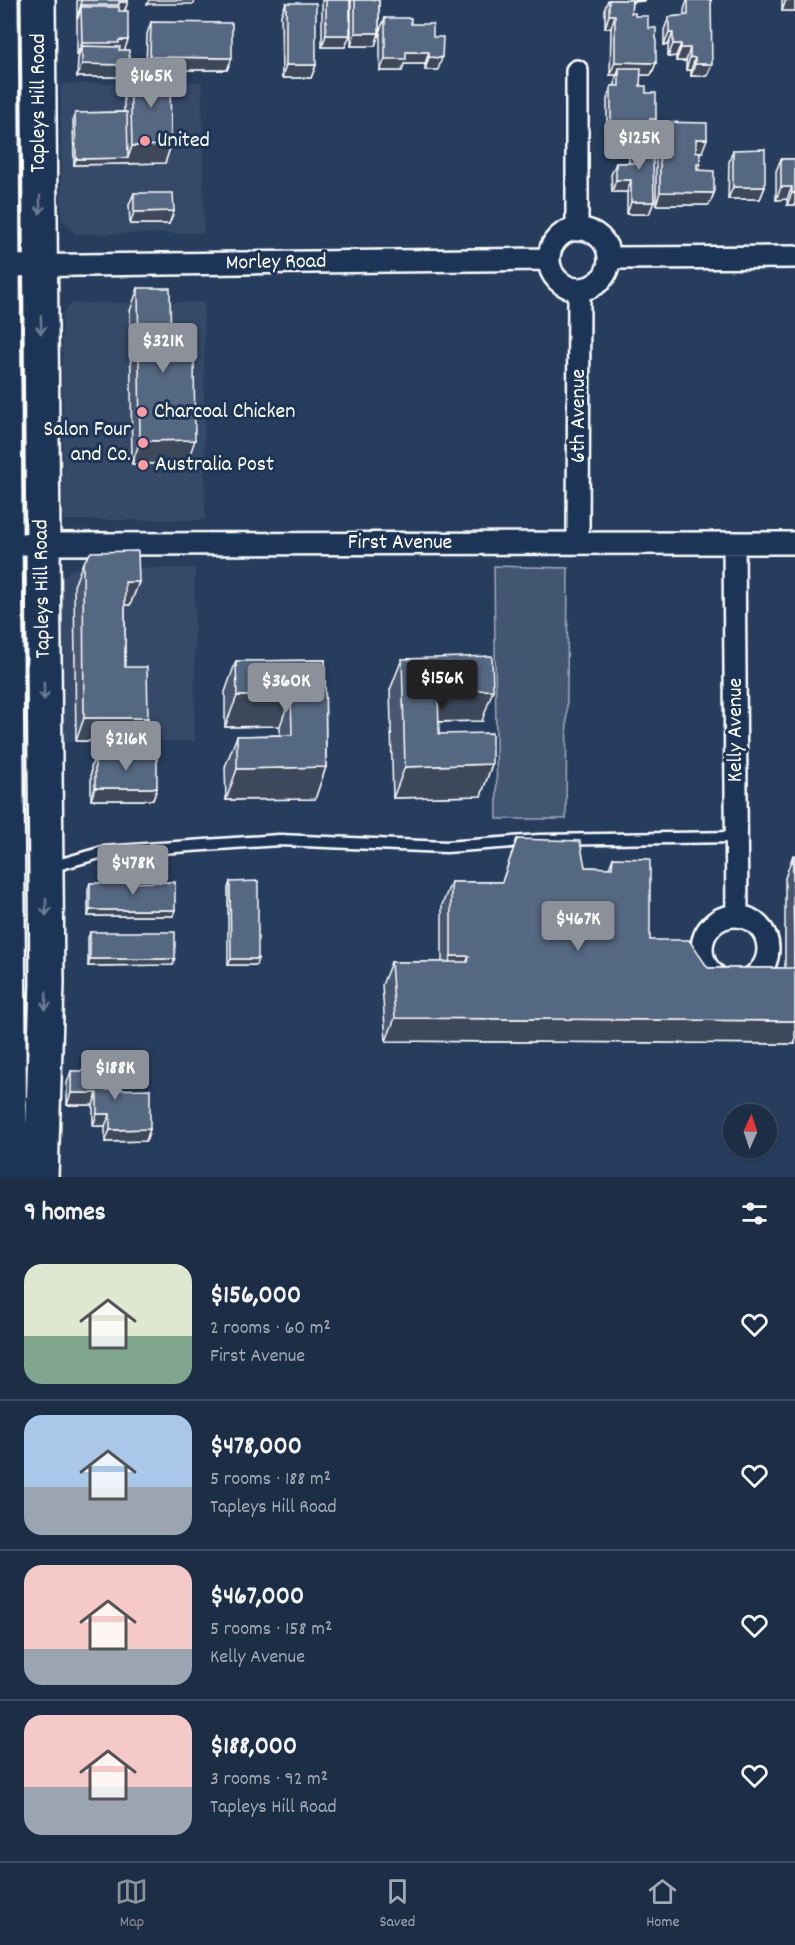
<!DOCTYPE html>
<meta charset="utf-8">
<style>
:root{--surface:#1c2e46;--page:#25364d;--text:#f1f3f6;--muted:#a0a8b3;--line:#3a4a5f;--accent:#8c9099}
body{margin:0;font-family:Dekko,sans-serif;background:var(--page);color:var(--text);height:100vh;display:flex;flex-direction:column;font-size:22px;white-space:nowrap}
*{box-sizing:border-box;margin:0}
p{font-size:20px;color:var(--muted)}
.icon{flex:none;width:33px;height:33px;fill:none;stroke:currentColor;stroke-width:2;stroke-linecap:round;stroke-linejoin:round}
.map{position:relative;height:1177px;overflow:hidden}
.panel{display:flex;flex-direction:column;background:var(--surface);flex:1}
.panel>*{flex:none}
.needle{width:39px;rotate:3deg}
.fabs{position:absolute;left:723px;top:1104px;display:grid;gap:12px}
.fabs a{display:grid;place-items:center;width:54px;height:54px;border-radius:50%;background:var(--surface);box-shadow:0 2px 4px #0004,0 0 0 2px var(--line);font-size:30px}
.price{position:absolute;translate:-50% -51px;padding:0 14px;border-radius:6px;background:var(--accent);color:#fff;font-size:20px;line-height:39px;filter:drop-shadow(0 2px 3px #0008)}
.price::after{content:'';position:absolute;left:50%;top:36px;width:18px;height:14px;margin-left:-9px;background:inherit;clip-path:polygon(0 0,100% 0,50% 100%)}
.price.selected{background:#222;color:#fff}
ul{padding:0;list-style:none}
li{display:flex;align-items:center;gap:18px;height:150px;padding:0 24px}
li+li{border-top:2px solid var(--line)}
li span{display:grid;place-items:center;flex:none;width:168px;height:120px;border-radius:18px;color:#555}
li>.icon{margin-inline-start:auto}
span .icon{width:72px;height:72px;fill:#fffc;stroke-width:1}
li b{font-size:26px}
h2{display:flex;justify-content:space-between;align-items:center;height:72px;padding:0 24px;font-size:26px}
.dock{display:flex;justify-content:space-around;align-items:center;height:84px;border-top:2px solid var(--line);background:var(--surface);font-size:16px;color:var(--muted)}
.dock a{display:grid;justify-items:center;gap:3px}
.dock .selected{color:var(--accent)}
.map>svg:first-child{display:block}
.built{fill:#344a68}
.green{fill:#425672;stroke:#a0aab8;stroke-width:1.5}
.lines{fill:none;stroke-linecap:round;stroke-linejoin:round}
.service-casing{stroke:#fff;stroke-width:15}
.minor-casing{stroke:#fff;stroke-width:26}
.primary-casing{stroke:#fff;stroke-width:38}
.service{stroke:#1d3557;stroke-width:10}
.minor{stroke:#1d3557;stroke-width:21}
.primary{stroke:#1d3557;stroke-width:33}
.wall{fill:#49596f;stroke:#fff;stroke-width:1.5}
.shaded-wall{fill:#3c485a;stroke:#fff;stroke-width:1.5}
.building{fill:#556781;stroke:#fff;stroke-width:1.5}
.oneway{stroke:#6c7c92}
.poi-dot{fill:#ff9aa2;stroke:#1d3557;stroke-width:2}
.labels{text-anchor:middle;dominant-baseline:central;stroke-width:6;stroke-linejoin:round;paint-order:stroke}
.street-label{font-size:22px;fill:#fff;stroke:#1d3557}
.poi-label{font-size:22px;fill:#fff;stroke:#1d3557;text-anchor:start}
</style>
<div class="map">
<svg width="795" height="1177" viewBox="0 0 795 1177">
<rect width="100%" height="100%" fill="#263d5e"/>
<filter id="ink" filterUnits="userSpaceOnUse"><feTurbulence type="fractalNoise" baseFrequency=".0167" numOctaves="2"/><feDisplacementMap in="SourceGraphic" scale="12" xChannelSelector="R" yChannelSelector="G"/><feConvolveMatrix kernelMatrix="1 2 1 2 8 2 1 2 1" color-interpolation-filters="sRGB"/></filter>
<g filter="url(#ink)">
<path class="built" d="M202,82L204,233L75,234L61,219V84Z
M204,302L205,520H63L62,313L72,303Z
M73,568H195V741L63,742L62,578Z"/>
<path class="green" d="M494,566L568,568L566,819H497Z"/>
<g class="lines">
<defs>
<path id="service" d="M50,865L61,864L103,852L279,840L446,847L539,840L737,837"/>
<path id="minor" d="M549 259a30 30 0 1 1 60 0a30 30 0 1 1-60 0Z
M577,230V71
M609,258L795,257
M3,266L549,259
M578,542L579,289
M734,543L737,916
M5,544L795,543
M702 949a33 33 0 1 1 66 0a33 33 0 1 1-66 0Z"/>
<path id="primary" d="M1,0L10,1177
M38,0L47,984L41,1177"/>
</defs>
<use href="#service" class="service-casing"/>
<use href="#minor" class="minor-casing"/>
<use href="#primary" class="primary-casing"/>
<use href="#service" class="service"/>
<use href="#minor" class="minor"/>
<use href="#primary" class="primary"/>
</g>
<path class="wall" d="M77,0H128L125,11L128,40L124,50L129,65L124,77H77L78,59L79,55H77Z
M322,0H350V35L345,47H322Z
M351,0H379V33L375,46H351Z
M608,0H645L644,1L632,2L631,13L648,28L656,63L651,75H640V86L646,93L656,119L652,131H650L648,136L654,202L649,214H627V192H612L611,175L616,163H629V149L631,144H607V99L611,86H615V80L617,75H610L611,28H605V8Z
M687,0H711L707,76H691V70H686V61H676V56L668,57V45H664V30L669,17L684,16V10Z
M782,0H795V11H782Z
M286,3L316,65L311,78H282L281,15Z
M385,18L433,37L438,70H425V64H404L402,71H380V30Z
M151,22L232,58L227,70H146L147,34Z
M130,72L171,145L165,163L74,165L73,119L75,113L124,112V90Z
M660,122L702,152H696L700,164L698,170L714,193L709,205H656V135Z
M733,150L765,187L760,199H728L729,162Z
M781,159H795V205H787V199L776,200V171Z
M134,193L174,211L169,224H130L129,205Z
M138,288L171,359L187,463L132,464L130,311Z
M83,563L139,582L130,605H125V667L148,718L139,741H76L74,586Z
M402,659L482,721L438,722L439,734L492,764L481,796L393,798L390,690Z
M325,660L326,767L315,799L226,800L225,767L237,736L280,735V726L225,727V692L236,661Z
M95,755L157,788L153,800H91V767Z
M517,839L585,867L609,868L613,858L650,940L708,968H785V878L793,855L795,1044L386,1041L382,985L391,962H442V905L451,882H502Z
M230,882L256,965H228V888Z
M90,883L173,916H88V889Z
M90,932L175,959L173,965L88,966V938Z
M71,1071L103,1090L150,1129L146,1141L105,1142V1126H93V1105H67V1083Z"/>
<path class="shaded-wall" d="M149,0H195L194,4H147Z
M628,0H645L644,1L628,2Z
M786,0H795V11H782Z
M119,2H128L123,14L81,7L78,18H77L81,5Z
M609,15H615L611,28H605Z
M355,33H379L375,46H351Z
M669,33H673L668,45H664Z
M326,35H350L345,47H322Z
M119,40H128L124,52L82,46L79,55H77L82,43Z
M673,44H681L676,56L668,57Z
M681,48H690L686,61H676Z
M406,52H429L425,64H404L402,71H380L385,59Z
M150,57L232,58L227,70H146Z
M429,57L442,58L438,70H425Z
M690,57L695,58L691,70H686Z
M615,62L656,63L651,75H619V68L617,75H610Z
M82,64L129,65L124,77H77Z
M695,64H712L707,76H691Z
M286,65H316L311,78H282Z
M650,119H656L652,131H645Z
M611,132H650L645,144L633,137L631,144H607Z
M696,139H707L702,152L692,151Z
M171,145L165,163L74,165L76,159L128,158L132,146Z
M616,180H631L627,192H612Z
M733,187H765L760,199H728Z
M781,187H792L787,199L776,200Z
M660,192L714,193L709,205H656Z
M792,193H795V205H787Z
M631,202H654L649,214H627Z
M174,211L169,224H130L134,212Z
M195,440L187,463L132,464L140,441Z
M125,582H139L130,605H116Z
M493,690L482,721L426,722L438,691Z
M291,695L280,726L225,727L237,696Z
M84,718H148L139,741H76Z
M492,764L481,796L393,798L405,767Z
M326,767L315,799L226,800L237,769Z
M95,788H157L153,800H91Z
M90,910H175L173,916H88Z
M451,956H469L460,979H442Z
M90,959H175L173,965L88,966Z
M231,959H258L256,965H228Z
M395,1018L795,1021V1044L386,1041Z
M71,1093H97L93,1105H67Z
M97,1114H110L105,1126H93Z
M150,1129L146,1141L105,1142L110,1130Z"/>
<path class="building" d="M81,0H128V2H119V5H81Z
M326,0H350V35H326Z
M355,0H379V33H355Z
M609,0H632L631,13H635V16H648V28H656V63L615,62V15H609Z
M688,0H711L712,64H695V58L690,57V48H681V44H673V33H669V17L688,15Z
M286,3H316V65H286Z
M81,7H119V11H128V40H119V43H82Z
M385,18H411V24H433V37H443L442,58L429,57V52H406V59H385Z
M151,22L232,23V58L150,57Z
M82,46L120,47L119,50H129V65L82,64Z
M619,68H641L640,86H646V93H656V119H650V132H611V86H619Z
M130,72H170L171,145L132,146Z
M127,112L128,158L76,159L75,113Z
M660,122L707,123V139H696V152H700V164H697V170L714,171V193L660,192Z
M650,136V155H653L654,202H631V180H616V163H634L633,137Z
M765,149V187H733V150Z
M781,159H795V193H792V187H781Z
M134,193H173L174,211L134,212Z
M138,288H170L171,359H194L195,440L140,441Z
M138,551L139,582H125V667H147L148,718H84L83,563L91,552Z
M492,656L493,690L438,691L439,734L492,733V764L405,767L402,659Z
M325,660L326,767L237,769V736L292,735L291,695L237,696L236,661Z
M95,755H157V788H95Z
M517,839L580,841L585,867L612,868L613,858L650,859V940H689L708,968H794L793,855H795V1021L395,1018L391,962H468L469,956H451V882H502Z
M258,881V959H231L230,882Z
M175,882V910H90V883Z
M90,932H175V959H90Z
M71,1071H103V1090L150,1089V1129L110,1130V1114H97V1093H71Z"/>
<defs><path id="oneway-shaft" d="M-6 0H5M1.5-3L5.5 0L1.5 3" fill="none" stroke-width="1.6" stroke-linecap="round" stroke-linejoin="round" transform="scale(1.5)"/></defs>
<g class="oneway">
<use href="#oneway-shaft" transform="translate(40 205) rotate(90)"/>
<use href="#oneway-shaft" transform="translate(41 325) rotate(89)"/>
<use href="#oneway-shaft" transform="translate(44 691) rotate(90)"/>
<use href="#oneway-shaft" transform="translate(46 907) rotate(90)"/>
<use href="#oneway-shaft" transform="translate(46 1001) rotate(92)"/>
</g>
</g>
<g class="poi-dot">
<circle cx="145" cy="141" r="6"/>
<circle cx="142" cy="412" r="6"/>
<circle cx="143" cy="443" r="6"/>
<circle cx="143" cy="465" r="6"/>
</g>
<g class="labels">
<g class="street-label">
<text transform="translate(39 103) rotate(-90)">Tapleys Hill Road</text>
<text transform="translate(276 263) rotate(-1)">Morley Road</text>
<text transform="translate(579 416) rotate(-90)">6th Avenue</text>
<text x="400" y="543">First Avenue</text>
<text transform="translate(43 589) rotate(-91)">Tapleys Hill Road</text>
<text transform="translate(736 730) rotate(-90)">Kelly Avenue</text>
</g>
<g class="poi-label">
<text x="157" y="141">United</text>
<text x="154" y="412">Charcoal Chicken</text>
<text x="131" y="430" text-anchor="end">Salon Four<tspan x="131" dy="25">and Co.</tspan></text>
<text x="155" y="465">Australia Post</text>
</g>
</g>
</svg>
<div class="fabs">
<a><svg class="needle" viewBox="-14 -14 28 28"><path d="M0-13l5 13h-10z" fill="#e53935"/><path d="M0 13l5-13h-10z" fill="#a0a8b3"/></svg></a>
</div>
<b class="price" style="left:151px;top:109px">$165K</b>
<b class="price" style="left:639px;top:171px">$125K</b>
<b class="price" style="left:163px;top:374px">$321K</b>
<b class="price selected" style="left:442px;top:711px">$156K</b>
<b class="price" style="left:286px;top:714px">$360K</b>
<b class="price" style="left:126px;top:772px">$216K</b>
<b class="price" style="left:133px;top:896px">$478K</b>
<b class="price" style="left:578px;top:952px">$467K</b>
<b class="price" style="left:115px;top:1101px">$188K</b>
</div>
<section class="panel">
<h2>9 homes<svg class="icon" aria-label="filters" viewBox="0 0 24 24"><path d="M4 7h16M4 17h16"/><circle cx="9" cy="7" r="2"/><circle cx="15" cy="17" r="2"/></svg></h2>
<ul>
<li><span style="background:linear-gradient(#dfe7d0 60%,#7fa58c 0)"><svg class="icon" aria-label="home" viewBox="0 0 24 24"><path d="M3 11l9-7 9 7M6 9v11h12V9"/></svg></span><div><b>$156,000</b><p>2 rooms · 60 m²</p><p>First Avenue</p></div><svg class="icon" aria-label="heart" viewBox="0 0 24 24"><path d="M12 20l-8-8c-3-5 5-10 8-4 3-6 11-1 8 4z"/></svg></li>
<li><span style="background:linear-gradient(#a9c7e8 60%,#9aa5b1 0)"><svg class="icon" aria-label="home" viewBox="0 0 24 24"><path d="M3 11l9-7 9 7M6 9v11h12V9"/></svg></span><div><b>$478,000</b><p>5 rooms · 188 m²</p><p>Tapleys Hill Road</p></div><svg class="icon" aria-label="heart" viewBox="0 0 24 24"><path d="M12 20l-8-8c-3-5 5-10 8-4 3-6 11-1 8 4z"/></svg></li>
<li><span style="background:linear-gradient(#f6c9c9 70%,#9aa5b1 0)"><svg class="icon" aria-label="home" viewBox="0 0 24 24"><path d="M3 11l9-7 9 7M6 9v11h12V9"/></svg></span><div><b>$467,000</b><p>5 rooms · 158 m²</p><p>Kelly Avenue</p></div><svg class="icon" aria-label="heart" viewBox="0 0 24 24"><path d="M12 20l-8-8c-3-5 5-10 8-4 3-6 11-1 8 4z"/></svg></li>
<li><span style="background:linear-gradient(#f6c9c9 60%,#9aa5b1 0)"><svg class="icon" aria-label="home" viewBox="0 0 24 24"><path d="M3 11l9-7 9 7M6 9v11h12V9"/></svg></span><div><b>$188,000</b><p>3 rooms · 92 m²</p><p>Tapleys Hill Road</p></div><svg class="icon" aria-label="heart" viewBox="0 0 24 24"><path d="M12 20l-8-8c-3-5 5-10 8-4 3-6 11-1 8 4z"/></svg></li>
</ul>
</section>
<nav class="dock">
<a class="selected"><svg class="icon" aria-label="map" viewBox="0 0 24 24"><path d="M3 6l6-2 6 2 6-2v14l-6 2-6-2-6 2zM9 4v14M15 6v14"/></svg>Map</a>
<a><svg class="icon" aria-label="saved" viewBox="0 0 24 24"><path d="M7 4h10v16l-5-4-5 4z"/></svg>Saved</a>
<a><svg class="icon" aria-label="home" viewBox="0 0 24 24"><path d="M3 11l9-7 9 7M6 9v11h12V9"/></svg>Home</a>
</nav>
